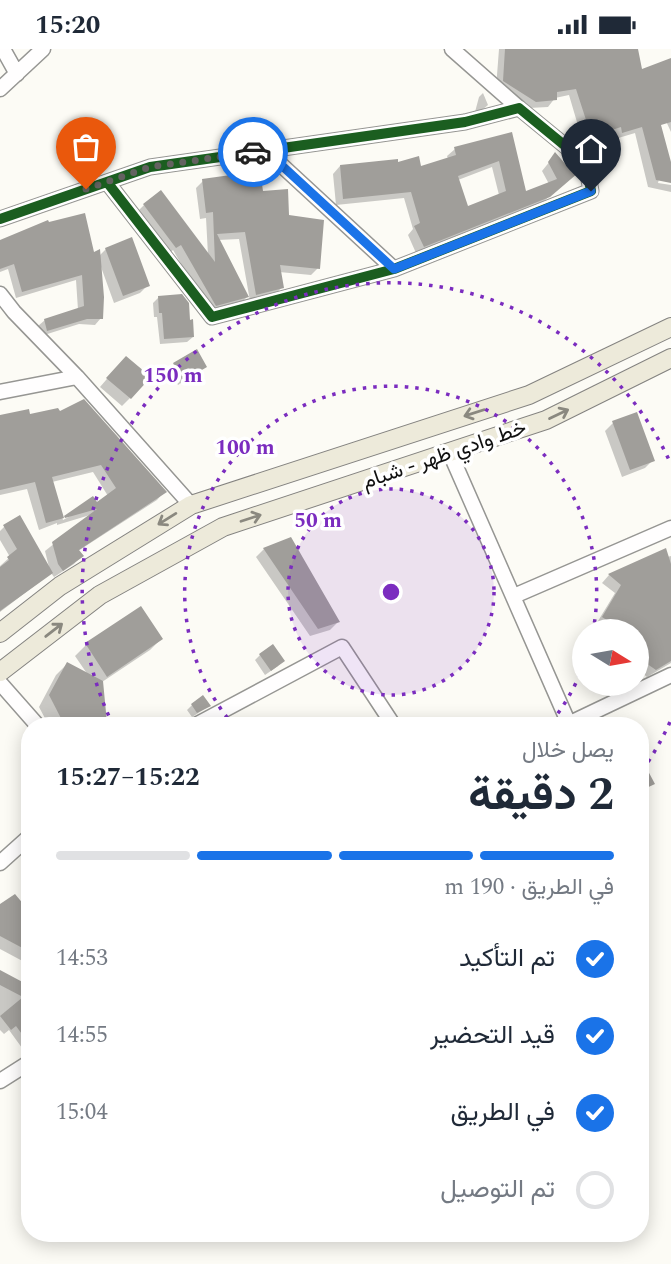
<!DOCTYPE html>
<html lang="ar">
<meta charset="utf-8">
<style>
body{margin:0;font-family:Spectral,Vazirmatn,serif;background:#f2f2f3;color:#1f2937;direction:rtl;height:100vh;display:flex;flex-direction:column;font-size:26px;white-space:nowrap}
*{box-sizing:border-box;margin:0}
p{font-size:23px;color:#747a83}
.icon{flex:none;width:38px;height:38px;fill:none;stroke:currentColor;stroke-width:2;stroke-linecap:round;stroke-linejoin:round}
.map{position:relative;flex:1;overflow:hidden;direction:ltr}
.panel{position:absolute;left:21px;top:668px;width:628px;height:525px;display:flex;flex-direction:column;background:#fff;border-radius:28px;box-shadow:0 4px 18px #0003;direction:rtl}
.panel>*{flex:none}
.needle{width:46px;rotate:101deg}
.controls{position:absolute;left:572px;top:570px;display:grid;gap:14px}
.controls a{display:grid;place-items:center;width:77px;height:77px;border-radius:50%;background:#fff;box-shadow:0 4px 18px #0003;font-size:35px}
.pin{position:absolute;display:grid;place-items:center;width:60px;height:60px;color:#fff;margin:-72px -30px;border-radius:50% 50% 50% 0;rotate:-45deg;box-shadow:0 0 7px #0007}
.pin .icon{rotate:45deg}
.courier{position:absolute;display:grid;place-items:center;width:70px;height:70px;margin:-35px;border:5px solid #1a73e8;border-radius:50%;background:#fff;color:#222;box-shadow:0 2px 9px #0007}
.overview em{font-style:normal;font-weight:700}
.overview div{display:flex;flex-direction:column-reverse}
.overview{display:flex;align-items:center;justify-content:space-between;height:119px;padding:0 35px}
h1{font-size:46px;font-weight:700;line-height:52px}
.bar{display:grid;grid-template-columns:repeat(4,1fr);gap:10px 7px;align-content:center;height:84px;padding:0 35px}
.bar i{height:9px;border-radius:5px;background:#e0e1e3}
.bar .active{background:#1a73e8}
.bar p{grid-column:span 4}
ol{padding:0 35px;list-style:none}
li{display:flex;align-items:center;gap:21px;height:77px}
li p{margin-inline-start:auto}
li .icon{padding:7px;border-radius:50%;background:#1a73e8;color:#fff;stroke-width:4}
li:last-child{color:#747a83}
li i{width:38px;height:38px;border:4px solid #e0e1e3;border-radius:50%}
.status{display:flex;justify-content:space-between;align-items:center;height:49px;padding:0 35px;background:#fff;direction:ltr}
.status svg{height:19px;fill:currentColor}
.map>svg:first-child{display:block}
.shadow{fill:#0003;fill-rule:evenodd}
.building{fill:#a09e9a;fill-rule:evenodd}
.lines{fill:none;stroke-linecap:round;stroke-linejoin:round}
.minor-casing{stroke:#969693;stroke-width:17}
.major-casing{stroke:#848380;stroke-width:20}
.minor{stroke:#fffefe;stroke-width:14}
.major{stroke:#edeada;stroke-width:18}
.cycleway-casing{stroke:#fff;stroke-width:15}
.cycleway{stroke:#1b5e20;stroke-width:10}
.oneway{stroke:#8a887f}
.done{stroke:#636260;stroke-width:7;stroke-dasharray:0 12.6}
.route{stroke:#1a73e8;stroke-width:9}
.ring{fill:none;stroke:#7b2cbf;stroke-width:3.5;stroke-dasharray:3.5 7}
.labels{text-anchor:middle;stroke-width:7;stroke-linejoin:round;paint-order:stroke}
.street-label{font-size:21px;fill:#101010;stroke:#fff}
.centre{fill:#7b2cbf;stroke:#fff;stroke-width:3.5}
.ring-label{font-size:21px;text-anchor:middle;font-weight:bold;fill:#7b2cbf;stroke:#fff;stroke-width:7;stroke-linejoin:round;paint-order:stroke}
</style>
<div class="status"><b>15:20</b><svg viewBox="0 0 49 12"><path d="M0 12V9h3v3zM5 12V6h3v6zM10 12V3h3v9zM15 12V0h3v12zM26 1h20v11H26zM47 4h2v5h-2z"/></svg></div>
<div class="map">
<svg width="671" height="1215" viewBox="0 0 671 1215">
<rect width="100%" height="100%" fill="#fcfbf5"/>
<path class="shadow" d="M499,0H636L640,22L671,13V83L653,44L671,120V133L659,130L658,134L671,136V143L648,138L635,84L615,90L614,85L578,96L575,85L579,80L569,46L555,49L548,58L529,59L496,39Z
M483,44L488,56L482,61L475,63L479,48Z
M511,85L525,144L549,135L542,122L555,106L572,126L541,155L416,204L408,186L413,180L404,149L336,156L333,125L340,117L397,115L420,119L448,110L447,107L455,100ZM492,118L499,146L467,159L458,131Z
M203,132L261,144L287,167L318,219L311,226L279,223L282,238L275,246L250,252L239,190L218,191L247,248L240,255L209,263L173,201L169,205L137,163L144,156L208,206L206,169L200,170L196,139Z
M0,192L99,207L106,200L148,236L140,244L114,254L101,218V269L95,276L79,275L41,287L38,277L45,271L78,261L76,231L16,249L8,220L0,223Z
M159,248L193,288L187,293L160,295L157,268H154L153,254Z
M174,315L205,318L178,336L169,320Z
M118,317L130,349L122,357L100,338Z
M28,367L164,443L157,451L78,502L81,507L74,515L54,528L51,524L0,563V517L10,508L0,491V482L5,477L49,518L45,502L90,466L57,476V474L39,481L27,440L0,446V368ZM93,423L108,447L63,471L52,433Z
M613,374L653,411L645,419L622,428L605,382Z
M264,500L338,573L330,581L310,587L256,508Z
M665,502L667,508L671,507V614L647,628L637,620V583H606L595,577L615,544L602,534L609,526Z
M161,590L150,601L102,633L106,674L102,677H49L39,658L56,626L67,615L88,626L75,607L86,596Z
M260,606L278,617L265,626L255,611Z
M192,656L209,657L192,668L187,661Z
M0,857L30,865V916L0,900Z
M0,924L30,939V1010L9,981L4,985L0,981Z"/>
<path class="building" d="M505,0H638L642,20L671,9V73L661,76L671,113V134L656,131L642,78L622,84L621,78L585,90L581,76L587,74L576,40L557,43V51L536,53L503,32Z
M512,83L526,142L557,130L548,113L555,103L573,124H578L550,148L424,198L414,177L420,174L411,143L343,150L340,116L398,110V113L419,107L421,117L456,106L454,98ZM499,112L506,142L468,157L458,127Z
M260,122L263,142L288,140L289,166L324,171L320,220L280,216L284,239L256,246L245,183L217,185L249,248L216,257L181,196L176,199L143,155L161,141L215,213L213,163L206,164L202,130Z
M85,164L94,203L100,200L104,248L103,270H87L47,282L44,270L84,257L82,226L22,243L14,215L0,220V191L48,171L49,173Z
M132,188L150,237L123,247L105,199Z
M182,245L189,254L190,271L193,270L194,288L164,290L162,264H159L158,247Z
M197,300L207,318L183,332L173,314Z
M126,307L151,328L131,350L106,329Z
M84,350L167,443L79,501L84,507L63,522L58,515L52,493L97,460L65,469L64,467L93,447L97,453L116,439L101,416L52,428L64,469L46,474L35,433L0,441V366L29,360L30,365L58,359L60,362Z
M637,363L655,412L630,421L612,372Z
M20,466L53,524L0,562V518L9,511L7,508L17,500L3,476Z
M291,488L340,573L318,580L263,499Z
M666,499L671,515V612L656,621L637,608V583H626L602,568L621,536L608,525Z
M141,557L163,590L107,628L85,594Z
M273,595L285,612L271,622L259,605Z
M67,613L103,632L107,674L65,677L49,646Z
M203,646L211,657L197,664L191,655Z
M640,707L655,735L640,742Z
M15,845L30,863V903L0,887V855Z
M0,921L30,937V996L16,977L11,981L0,967L23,948L0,936Z"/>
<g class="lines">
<defs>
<path id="minor" d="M3,0L17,25
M452,0L519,59
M0,40L43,0
M265,101L394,220
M0,170L150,118L465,73L519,59L586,114L591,142L394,220L212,268L107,133
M0,245L14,263L77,328L191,456
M0,343L77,328
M450,404L569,675
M514,547L671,479
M0,634L38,677
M194,677L342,598L394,677
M564,677L671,626
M0,814L30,787
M0,1032L30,1013"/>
<path id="major" d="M0,584L60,537L191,456L529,346L671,278
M0,623L100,546L223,478L546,371L671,309"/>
</defs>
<use href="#minor" class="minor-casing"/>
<use href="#major" class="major-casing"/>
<use href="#minor" class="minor"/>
<use href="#major" class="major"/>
<defs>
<path id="cycleway" d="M0,170L150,118L465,73L519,59L586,114L591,142L394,220L212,268L107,133"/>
</defs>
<use href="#cycleway" class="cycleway-casing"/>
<use href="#cycleway" class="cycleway"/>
</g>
<defs><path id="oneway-shaft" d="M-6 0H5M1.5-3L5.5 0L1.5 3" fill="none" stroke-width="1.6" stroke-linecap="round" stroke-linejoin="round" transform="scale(1.75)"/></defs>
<g class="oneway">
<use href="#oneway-shaft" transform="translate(474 364) rotate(162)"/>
<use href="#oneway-shaft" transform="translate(559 365) rotate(-26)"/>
<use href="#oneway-shaft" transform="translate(251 469) rotate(-18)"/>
<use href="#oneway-shaft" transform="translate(167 470) rotate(148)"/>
<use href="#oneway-shaft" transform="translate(54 581) rotate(-38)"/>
</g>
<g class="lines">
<path class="done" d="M86,140L150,118L253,103"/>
<path class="route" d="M253,103L265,101L394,220L591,142"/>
</g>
<circle cx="391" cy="543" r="103" fill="#7b2cbf" fill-opacity=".12"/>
<g class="ring">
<circle cx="391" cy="543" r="103"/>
<path d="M584 615A206 206 0 0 1 548 677M234 677A206 206 0 1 1 593 582"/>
<path d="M670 673A308 308 0 0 1 642 722M113 676A308 308 0 1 1 670 413"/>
</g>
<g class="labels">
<g class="street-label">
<text transform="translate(444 405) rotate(-19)" y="7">خط وادي ظهر - شبام</text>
</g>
</g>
<circle cx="391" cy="543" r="10" class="centre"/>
<g class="ring-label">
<text x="173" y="333">150 m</text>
<text x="245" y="405">100 m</text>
<text x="318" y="478">50 m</text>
</g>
</svg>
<div class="controls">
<a><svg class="needle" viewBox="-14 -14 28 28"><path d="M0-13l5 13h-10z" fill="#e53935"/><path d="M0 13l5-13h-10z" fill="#747a83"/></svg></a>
</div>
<div class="pin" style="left:86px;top:140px;background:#ea580c"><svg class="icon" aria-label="bag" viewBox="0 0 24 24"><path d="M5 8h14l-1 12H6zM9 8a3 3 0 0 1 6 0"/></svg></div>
<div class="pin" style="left:591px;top:142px;background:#1f2937"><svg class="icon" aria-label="home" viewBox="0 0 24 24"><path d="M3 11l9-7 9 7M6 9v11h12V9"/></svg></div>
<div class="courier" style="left:253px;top:103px"><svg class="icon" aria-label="car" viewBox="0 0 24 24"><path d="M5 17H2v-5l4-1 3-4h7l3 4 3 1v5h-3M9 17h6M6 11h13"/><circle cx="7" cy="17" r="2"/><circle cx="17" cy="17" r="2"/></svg></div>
<section class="panel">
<div class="overview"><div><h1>2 دقيقة</h1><p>يصل خلال</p></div><em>15:22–15:27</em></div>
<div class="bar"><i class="active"></i><i class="active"></i><i class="active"></i><i></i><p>في الطريق · 190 m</p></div>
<ol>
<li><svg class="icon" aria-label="check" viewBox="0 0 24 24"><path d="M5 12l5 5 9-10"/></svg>تم التأكيد<p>14:53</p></li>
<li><svg class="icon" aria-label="check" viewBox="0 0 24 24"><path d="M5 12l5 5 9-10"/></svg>قيد التحضير<p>14:55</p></li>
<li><svg class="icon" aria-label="check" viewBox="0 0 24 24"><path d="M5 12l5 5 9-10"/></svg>في الطريق<p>15:04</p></li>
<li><i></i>تم التوصيل</li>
</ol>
</section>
</div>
